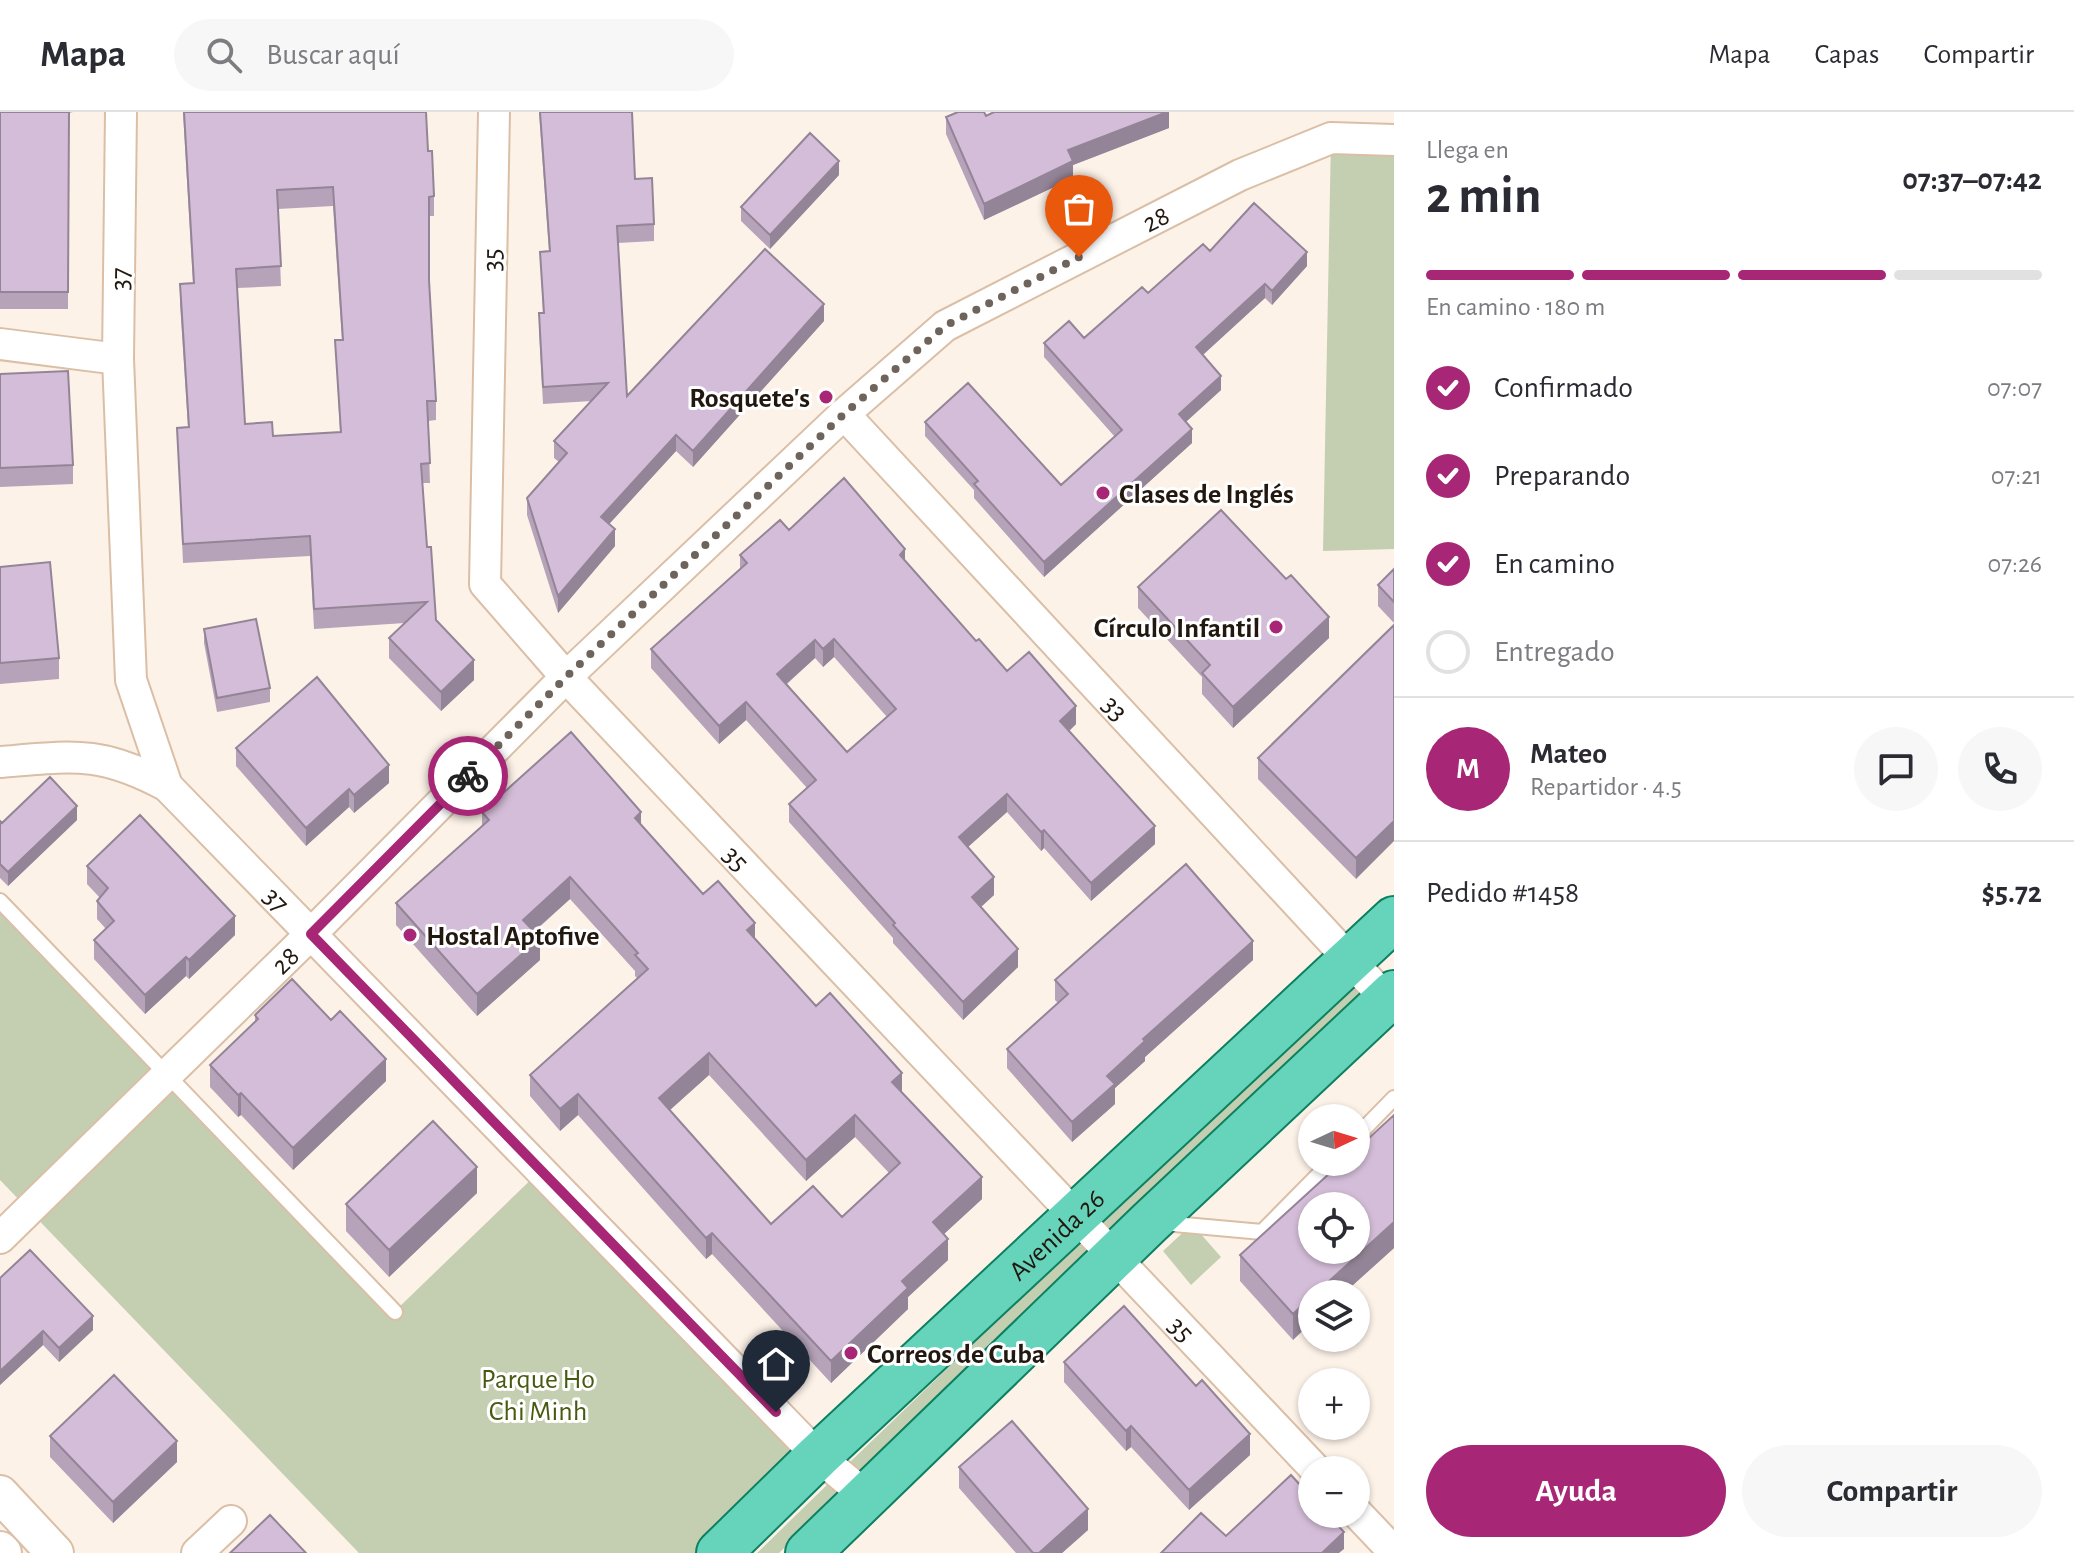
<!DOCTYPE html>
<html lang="es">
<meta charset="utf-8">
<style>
body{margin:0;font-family:"Alegreya Sans",sans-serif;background:#f7f7f7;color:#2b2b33;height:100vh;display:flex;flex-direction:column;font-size:30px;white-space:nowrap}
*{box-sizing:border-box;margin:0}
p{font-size:26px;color:#7c7c81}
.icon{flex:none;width:44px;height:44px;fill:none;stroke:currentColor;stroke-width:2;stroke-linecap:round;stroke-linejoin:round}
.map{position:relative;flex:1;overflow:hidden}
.panel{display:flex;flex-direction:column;background:#fff;width:680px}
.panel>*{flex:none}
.needle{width:52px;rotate:86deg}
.controls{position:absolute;left:1298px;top:992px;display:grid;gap:16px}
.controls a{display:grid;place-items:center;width:72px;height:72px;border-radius:50%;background:#fff;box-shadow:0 2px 6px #0004;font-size:40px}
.pin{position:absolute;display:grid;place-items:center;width:68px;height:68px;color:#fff;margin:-82px -34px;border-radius:50% 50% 50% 0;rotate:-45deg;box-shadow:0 0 8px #0007}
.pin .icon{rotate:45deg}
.courier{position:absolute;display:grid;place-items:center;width:80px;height:80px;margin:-40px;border:6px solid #a72776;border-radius:50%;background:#fff;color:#222;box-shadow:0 2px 10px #0007}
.overview em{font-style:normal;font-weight:700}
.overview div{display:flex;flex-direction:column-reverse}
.overview{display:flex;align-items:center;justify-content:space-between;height:136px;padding:0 32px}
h1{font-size:52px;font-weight:700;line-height:60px}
.bar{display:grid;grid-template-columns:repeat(4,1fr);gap:12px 8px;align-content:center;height:96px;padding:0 32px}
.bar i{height:10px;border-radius:6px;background:#e1e1e2}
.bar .selected{background:#a72776}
.bar p{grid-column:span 4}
.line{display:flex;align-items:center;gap:20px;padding:0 32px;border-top:2px solid #e1e1e2}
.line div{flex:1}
.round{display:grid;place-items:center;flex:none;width:84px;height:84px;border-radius:42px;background:#f7f7f7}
ol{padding:0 32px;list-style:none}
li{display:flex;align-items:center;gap:24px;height:88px}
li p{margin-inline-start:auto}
li .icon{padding:8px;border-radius:50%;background:#a72776;color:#fff;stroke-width:4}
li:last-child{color:#7c7c81}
li i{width:44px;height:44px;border:4px solid #e1e1e2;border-radius:50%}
.cta{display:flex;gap:16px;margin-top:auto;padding:16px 32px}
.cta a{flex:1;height:92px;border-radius:48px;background:#a72776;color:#fff;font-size:32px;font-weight:700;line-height:92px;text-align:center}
.cta a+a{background:#f7f7f7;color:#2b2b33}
header{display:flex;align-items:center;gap:48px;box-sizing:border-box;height:112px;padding:0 40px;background:#fff;border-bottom:2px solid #e1e1e2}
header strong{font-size:38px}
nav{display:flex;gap:44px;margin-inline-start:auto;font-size:28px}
.search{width:560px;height:72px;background:#f7f7f7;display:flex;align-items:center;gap:20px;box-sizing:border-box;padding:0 28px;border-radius:44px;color:#7c7c81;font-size:30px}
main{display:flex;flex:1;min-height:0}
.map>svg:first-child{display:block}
.green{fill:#c4cfb1}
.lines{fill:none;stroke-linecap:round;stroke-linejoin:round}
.service-casing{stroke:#dabfa6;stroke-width:18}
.minor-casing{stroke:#dabfa6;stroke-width:34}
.tertiary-casing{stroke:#dabfa6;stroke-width:40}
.primary-casing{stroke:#0c8061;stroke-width:48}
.service{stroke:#fff;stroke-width:14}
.minor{stroke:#fff;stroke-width:30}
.tertiary{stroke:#fff;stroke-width:36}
.primary{stroke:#66d4bb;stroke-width:44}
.wall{fill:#b6a3ba;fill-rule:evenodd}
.shaded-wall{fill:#948497}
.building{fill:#d4bdd8;stroke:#948497;stroke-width:2;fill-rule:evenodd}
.done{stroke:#6f645b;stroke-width:8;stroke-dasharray:0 14.4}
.route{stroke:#a72776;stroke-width:10}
.poi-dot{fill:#a72776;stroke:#fff;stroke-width:3}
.labels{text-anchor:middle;stroke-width:6;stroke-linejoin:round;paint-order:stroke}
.street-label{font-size:28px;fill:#22180f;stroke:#fff}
.poi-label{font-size:28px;font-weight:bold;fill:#22180f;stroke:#fff;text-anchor:start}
.park-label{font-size:28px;fill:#465a10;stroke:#fff}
</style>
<header>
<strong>Mapa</strong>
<div class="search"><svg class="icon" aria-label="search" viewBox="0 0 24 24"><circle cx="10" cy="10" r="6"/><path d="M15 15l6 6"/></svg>Buscar aquí</div>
<nav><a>Mapa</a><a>Capas</a><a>Compartir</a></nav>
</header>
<main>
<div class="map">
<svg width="1394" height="1441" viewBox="0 0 1394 1441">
<rect width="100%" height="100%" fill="#fdf2e8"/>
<path class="green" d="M1331,26L1394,29V437L1323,439Z
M0,789L395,1199L542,1057L818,1344L719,1441H359L0,1068Z
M1355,870L1365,882L1111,1121L1100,1109Z
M1192,1112L1221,1145L1191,1173L1163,1139Z
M1082,1127L1093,1138L862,1362L850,1350Z
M832,1368L843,1379L779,1441H757Z"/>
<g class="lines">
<defs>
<path id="service" d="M0,789L395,1200
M1356,1025L1394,986
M1163,1111L1262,1120L1331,1050"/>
<g id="minor">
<path id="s1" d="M121,0L118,247L131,568L167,674L818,1344L866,1384"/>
<path id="s2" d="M494,0L485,472L566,565L1316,1358"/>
<path d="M0,232L118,247"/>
<path id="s3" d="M844,302L1387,888"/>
<path d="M0,650C73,644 100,638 167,674"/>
<path id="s4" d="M0,1126L311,822L566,565L844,302L945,214L1240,63L1331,26L1394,28"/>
<path d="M1356,1400L1394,1440"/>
<path d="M197,1441L231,1409"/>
</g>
<path id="tertiary" d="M0,1382L55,1441
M0,1438L3,1441"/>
<g id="primary">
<path id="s5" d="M719,1441L818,1344L1394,807"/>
<path d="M808,1441L1150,1110L1394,881"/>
</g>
</defs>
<use href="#service" class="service-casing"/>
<use href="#minor" class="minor-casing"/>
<use href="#tertiary" class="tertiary-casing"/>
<use href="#primary" class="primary-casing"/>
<use href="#service" class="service"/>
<use href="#minor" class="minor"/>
<use href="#tertiary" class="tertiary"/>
<use href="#primary" class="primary"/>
</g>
<path class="wall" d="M0,0H73L69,1L68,197H0Z
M183,0L428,39L434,84V104H429V169L436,289V308L428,309L430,371H422L427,435L436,508L474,568L441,599L389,546V526L405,511L314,517L310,444L183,451L177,316L188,315L180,191V172L193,171ZM333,94L342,228H335L340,320L273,324L245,312L237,176L281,174L278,97Z
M539,0H632L635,67L654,112V129L618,131L627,284L824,209L693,355L676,339L609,412L615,434L558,501L527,403V386L559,350L554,346V329L592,289L543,292L539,218V201H543L540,140L549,139Z
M1169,0V16L1073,53V66L984,108L946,22V5Z
M839,63L770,137L741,109V95Z
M1210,139L1307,154L1272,193L1265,186L1203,243L1221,278L1186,310L1192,331L1044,465L974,386V378L925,324V310L1061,373L1115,325L1044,245V231L1084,226Z
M0,262L73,353V372L0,375Z
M789,418L905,449L976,529L1007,559L1076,612L1069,619L1155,732L1091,789L1044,736L1041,739L1007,700L968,735L994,783L981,795L1018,855L963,908L893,831V826L789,710V692L807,676L746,608L719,632L651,556V537L740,457V443ZM834,545L887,605L847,640L787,572L815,546L823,555Z
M0,455L59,546V567L0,572Z
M1394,457V511L1378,494V473Z
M1138,475L1329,526L1233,616L1202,582V565L1138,496Z
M1394,513L1356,767L1258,667V646Z
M204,517L270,576V590L217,600L204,531Z
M236,636L389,671L354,701L349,695L306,734L236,654Z
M482,700L641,714L703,782L755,826L816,894L902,981L982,1087L944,1122L948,1148L908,1185V1197L831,1271L712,1142L706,1147L578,1003L560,1019L530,984V963L637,866L635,864V859L570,787L534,820L540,848L477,904L396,813V791L482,714ZM709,963L806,1069L855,1025L889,1061L842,1105L771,1112L669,998Z
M77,708L8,774L0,766V709L2,711Z
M87,754L235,823L189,867L186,864L145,902L94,847V828L106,817L97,807V789L100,786L87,772Z
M1253,848L1145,945V949L1115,976V992L1072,1030L1007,956V937L1058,891L1055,888V868Z
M255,903L386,969L293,1058L241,1003L238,1005L210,975V953L255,910Z
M477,1081L389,1165L346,1119V1092Z
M1394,1136L1343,1182H1312L1293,1228L1240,1169V1143Z
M0,1166L93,1218L59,1250L43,1233L0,1273Z
M1064,1250L1250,1343L1189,1398L1131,1335L1126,1339L1064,1270Z
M50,1324L177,1350L113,1411L50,1345Z
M959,1355L1088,1418L1062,1441H1016L959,1376Z"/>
<path class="shaded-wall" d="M1167,0H1169V16L1073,53V66L984,108V92L1068,38Z
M839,49V63L770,137V123Z
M1307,140V154L1272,193V179Z
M1265,172V186L1196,249V235Z
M824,192V209L693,355V339Z
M1221,264V278L1179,316V302Z
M1192,317V331L1044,465V450Z
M676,323V339L601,421V405Z
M615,417V434L558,501V484Z
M905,437V456L900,443Z
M1329,505V526L1233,616V595Z
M834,527V545L823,555V537Z
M815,528V546L777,580V562Z
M474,548V568L441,599V580Z
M746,590V608L719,632V614Z
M1076,594V612L1060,628V609Z
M389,653V671L354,701V683Z
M349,677V695L306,734V716Z
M1007,682V700L959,743V725Z
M77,694V708L8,774V760Z
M641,700V721L635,706Z
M1394,709V729L1356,767V746Z
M1155,714V732L1091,789V771Z
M1044,718V736L1041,739V720Z
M570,765V787L523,829V808Z
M994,765V783L972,803V785Z
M235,804V823L189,867V848Z
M755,811V833L747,818Z
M540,826V848L477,904V882Z
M1253,829V848L1145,945V949L1115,976V992L1072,1030V1010L1107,964L1143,927Z
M1018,837V855L963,908V890Z
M186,845V864L145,902V883Z
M709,941V963L659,1008V986Z
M386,947V969L293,1058V1036Z
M902,961V982L892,970Z
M241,981V1003L238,1005V983Z
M578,982V1003L560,1019V997Z
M855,1003V1025L806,1069V1048Z
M477,1055V1081L389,1165V1138Z
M982,1065V1087L933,1132V1110Z
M1394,1110V1136L1343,1182H1315Z
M712,1121V1142L706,1147V1126Z
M948,1127V1148L908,1185V1197L831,1271V1249L902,1169Z
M1312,1184V1210L1293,1228V1202Z
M93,1204V1218L59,1250V1236Z
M43,1219V1233L0,1273V1259Z
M1131,1314V1335L1126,1339V1319Z
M1250,1322V1343L1189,1398V1378Z
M177,1329V1350L113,1411V1390Z
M1088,1397V1418L1062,1441H1039Z
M1344,1420V1437L1339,1441H1322Z"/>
<path class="building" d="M0,0H69L68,180H0Z
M184,0H426L428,39H432L434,84L429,85V168L436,289H427L430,351L421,352L427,435H431L436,508L474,548L441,580L389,526L427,490L314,497L310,424L183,432L177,316L189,315L180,172L194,171ZM333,75L343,228H335L341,320L273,324L272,310L245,312L236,157L281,154L277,78Z
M540,0H632L635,67L652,66L654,112L617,114L627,284L765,137L824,192L693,339L676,323L601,405L615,417L558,484L527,386L567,341L554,329L608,271L543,275L539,201H544L540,140L550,139Z
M958,0H984L986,4L994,0H1167L1068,38L1073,49L984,92L946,5Z
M810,21L839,49L770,123L741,95Z
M1254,91L1307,140L1272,179L1265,172L1196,235L1221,264L1179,302L1192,317L1044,450L974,372L978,369L925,310L968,271L1061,373L1122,318L1044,231L1069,209L1084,226L1142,175L1148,181L1203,132L1210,139Z
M68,259L73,353L0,356V262Z
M844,366L905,437L900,443L976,529L979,527L1007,559L1029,540L1076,594L1060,609L1155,714L1091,771L1044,718L1041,720L1007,682L959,725L994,765L972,785L1018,837L963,890L893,813L895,811L789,692L816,668L746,590L719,614L651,537L747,451L740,443L780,408L789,418ZM834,527L896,597L847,640L777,562L815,528L823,537Z
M1221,398L1286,467L1291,463L1329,505L1233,595L1202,561L1210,553L1138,475Z
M50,450L59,546L0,551V455Z
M1394,457V490L1378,473Z
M256,507L270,576L217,586L204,517Z
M1394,513V709L1356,746L1258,646Z
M317,565L389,653L354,683L349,677L306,716L236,636Z
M571,620L641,700L635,706L703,782L718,769L755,811L747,818L816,894L830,881L902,961L892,970L982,1065L933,1110L948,1127L902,1169L908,1176L831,1249L712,1121L706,1126L578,982L560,997L530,963L648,857L635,843L638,841L570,765L523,808L540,826L477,882L396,791L489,708L482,700ZM709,941L806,1048L855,1003L900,1051L842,1105L813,1074L771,1112L659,986Z
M50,665L77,694L8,760L0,752V709L2,711Z
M140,703L235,804L189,848L186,845L145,883L94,828L114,809L97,789L108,776L87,754Z
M1186,752L1253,829L1143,927L1145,929L1107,964L1115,972L1072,1010L1007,937L1068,882L1055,868Z
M292,867L331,908L340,899L386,947L293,1036L241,981L238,983L210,953L258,907L255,903Z
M1394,1003V1110L1315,1182H1312V1184L1293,1202L1240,1143L1342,1050H1356V1038ZM1312,1094H1356V1138H1312Z
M433,1009L477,1055L389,1138L346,1092Z
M30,1138L93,1204L59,1236L43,1219L0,1259V1166Z
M1124,1194L1196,1274L1202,1268L1250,1322L1189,1378L1131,1314L1126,1319L1064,1250Z
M114,1263L177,1329L113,1390L50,1324Z
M1012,1309L1088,1397L1039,1441H1033L959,1355Z
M1291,1363L1312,1386V1402H1327L1344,1420L1322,1441H1161L1201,1401L1226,1424Z
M270,1403L306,1441H230Z"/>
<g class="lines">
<path class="done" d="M468,664L566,565L844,302L945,214L1079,145"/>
<path class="route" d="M468,664L311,822L776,1300"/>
</g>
<g class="poi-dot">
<circle cx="826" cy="285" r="8"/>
<circle cx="1103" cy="381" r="8"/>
<circle cx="1276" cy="515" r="8"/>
<circle cx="410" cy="823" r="8"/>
<circle cx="851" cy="1241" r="8"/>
</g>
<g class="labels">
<g class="street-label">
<text dy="10" stroke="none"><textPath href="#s4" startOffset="1550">28</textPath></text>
<text transform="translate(491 148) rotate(-89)" y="10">35</text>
<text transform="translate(119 167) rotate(-89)" y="10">37</text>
<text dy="10" stroke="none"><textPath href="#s3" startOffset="400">33</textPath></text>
<text dy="10" stroke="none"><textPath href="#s2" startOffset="844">35</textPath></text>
<text dy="10" stroke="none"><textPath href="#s1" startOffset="838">37</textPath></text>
<text dy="10" stroke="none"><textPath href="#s4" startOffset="398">28</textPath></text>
<text dy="10" stroke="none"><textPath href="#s5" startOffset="464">Avenida 26</textPath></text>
<text dy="10" stroke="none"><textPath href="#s2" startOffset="1492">35</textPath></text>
</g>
<g class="poi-label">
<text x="810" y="295" text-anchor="end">Rosquete's</text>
<text x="1119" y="391">Clases de Inglés</text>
<text x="1260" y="525" text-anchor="end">Círculo Infantil</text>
<text x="426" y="833">Hostal Aptofive</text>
<text x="867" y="1251">Correos de Cuba</text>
</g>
<g class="park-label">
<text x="538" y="1276">Parque Ho<tspan x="538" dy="32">Chi Minh</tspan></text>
</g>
</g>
</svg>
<div class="controls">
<a><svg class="needle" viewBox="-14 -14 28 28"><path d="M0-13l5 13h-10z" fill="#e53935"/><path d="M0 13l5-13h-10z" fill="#7c7c81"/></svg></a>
<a><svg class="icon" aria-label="locate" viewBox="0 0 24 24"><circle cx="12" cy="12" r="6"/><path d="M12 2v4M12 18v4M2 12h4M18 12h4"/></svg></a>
<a><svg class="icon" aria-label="layers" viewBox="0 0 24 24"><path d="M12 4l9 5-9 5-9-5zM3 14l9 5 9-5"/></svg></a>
<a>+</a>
<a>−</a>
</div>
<div class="pin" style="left:1079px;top:145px;background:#ea580c"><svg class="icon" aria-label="bag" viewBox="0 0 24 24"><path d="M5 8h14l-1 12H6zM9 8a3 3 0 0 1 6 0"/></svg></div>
<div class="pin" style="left:776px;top:1300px;background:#1f2937"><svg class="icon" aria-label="home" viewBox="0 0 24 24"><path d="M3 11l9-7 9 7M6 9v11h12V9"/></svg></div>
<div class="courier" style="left:468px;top:664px"><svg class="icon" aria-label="bike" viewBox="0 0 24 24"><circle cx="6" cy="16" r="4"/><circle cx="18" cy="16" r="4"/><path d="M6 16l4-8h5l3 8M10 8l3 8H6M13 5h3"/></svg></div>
</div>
<section class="panel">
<div class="overview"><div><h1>2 min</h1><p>Llega en</p></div><em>07:37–07:42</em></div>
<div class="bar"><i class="selected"></i><i class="selected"></i><i class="selected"></i><i></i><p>En camino · 180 m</p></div>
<ol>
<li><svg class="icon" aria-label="check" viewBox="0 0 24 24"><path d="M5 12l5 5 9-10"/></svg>Confirmado<p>07:07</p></li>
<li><svg class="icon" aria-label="check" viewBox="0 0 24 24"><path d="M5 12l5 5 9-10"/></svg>Preparando<p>07:21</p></li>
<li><svg class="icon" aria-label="check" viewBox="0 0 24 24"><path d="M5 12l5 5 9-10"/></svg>En camino<p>07:26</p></li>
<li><i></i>Entregado</li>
</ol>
<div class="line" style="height:144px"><b class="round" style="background:#a72776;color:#fff">M</b><div><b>Mateo</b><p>Repartidor · 4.5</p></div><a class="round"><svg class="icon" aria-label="chat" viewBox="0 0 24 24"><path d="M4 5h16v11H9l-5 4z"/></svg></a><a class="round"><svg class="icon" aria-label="phone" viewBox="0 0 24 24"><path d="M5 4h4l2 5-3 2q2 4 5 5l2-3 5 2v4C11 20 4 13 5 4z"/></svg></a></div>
<div class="line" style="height:104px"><div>Pedido #1458</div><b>$5.72</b></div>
<div class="cta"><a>Ayuda</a><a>Compartir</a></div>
</section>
</main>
